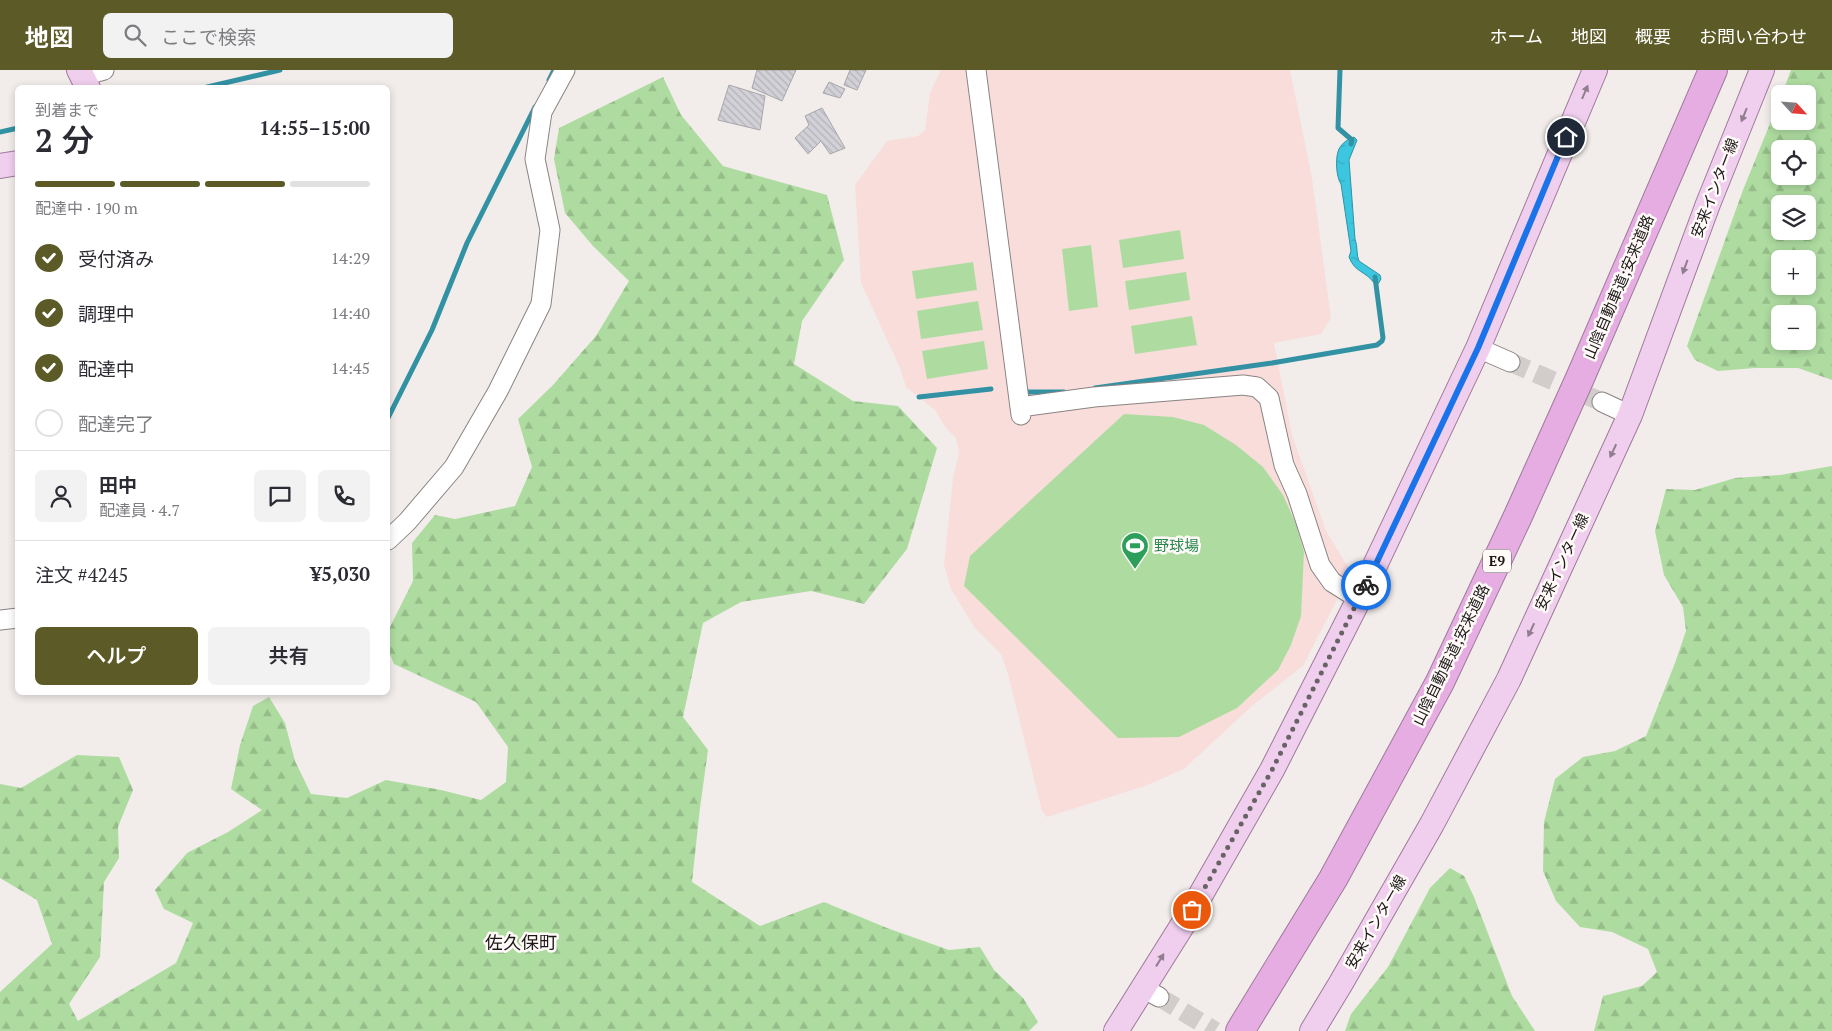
<!DOCTYPE html>
<html lang="ja">
<meta charset="utf-8">
<style>
body{margin:0;font-family:"PT Serif","Noto Sans JP",serif;background:#f2f2f3;color:#2b2b33;height:100vh;display:flex;flex-direction:column;font-size:19px;white-space:nowrap}
*{box-sizing:border-box;margin:0}
p{font-size:16px;color:#7c7c81}
.icon{flex:none;width:28px;height:28px;fill:none;stroke:currentColor;stroke-width:2;stroke-linecap:round;stroke-linejoin:round}
.map{position:relative;flex:1;overflow:hidden}
.side{position:absolute;left:15px;top:15px;width:375px;height:610px;display:flex;flex-direction:column;background:#fff;border-radius:8px;box-shadow:0 2px 8px #0003}
.side>*{flex:none}
.needle{width:32px;rotate:116deg}
.fabs{position:absolute;left:1771px;top:15px;display:grid;gap:10px}
.fabs a{display:grid;place-items:center;width:45px;height:45px;border-radius:8px;background:#fff;box-shadow:0 2px 8px #0003;font-size:25px}
.pin{position:absolute;display:grid;place-items:center;width:42px;height:42px;color:#fff;margin:-21px;border:2px solid #fff;border-radius:50%;box-shadow:0 1px 5px #0007}
.courier{position:absolute;display:grid;place-items:center;width:50px;height:50px;margin:-25px;border:4px solid #1a73e8;border-radius:50%;background:#fff;color:#222;box-shadow:0 1px 6px #0007}
.headline em{font-style:normal;font-weight:600}
.headline div{display:flex;flex-direction:column-reverse}
.headline{display:flex;align-items:center;justify-content:space-between;height:85px;padding:0 20px}
h1{font-size:32px;font-weight:600;line-height:38px}
.bar{display:grid;grid-template-columns:repeat(4,1fr);gap:8px 5px;align-content:center;height:60px;padding:0 20px}
.bar i{height:6px;border-radius:4px;background:#e1e1e2}
.bar .active{background:#5c5a27}
.bar p{grid-column:span 4}
.line{display:flex;align-items:center;gap:12px;padding:0 20px;border-top:1px solid #e1e1e2}
.line div{flex:1}
.round{display:grid;place-items:center;flex:none;width:52px;height:52px;border-radius:8px;background:#f2f2f3}
ol{padding:0 20px;list-style:none}
li{display:flex;align-items:center;gap:15px;height:55px}
li p{margin-inline-start:auto}
li .icon{padding:5px;border-radius:50%;background:#5c5a27;color:#fff;stroke-width:4}
li:last-child{color:#7c7c81}
li i{width:28px;height:28px;border:2px solid #e1e1e2;border-radius:50%}
.primary-button{display:flex;gap:10px;margin-top:auto;padding:10px 20px}
.primary-button a{flex:1;height:58px;border-radius:8px;background:#5c5a27;color:#fff;font-size:20px;font-weight:600;line-height:58px;text-align:center}
.primary-button a+a{background:#f2f2f3;color:#2b2b33}
header{display:flex;align-items:center;gap:30px;box-sizing:border-box;height:70px;padding:0 25px;background:#5c5a27;color:#fff}
header strong{font-size:24px}
nav{display:flex;gap:28px;margin-inline-start:auto;font-size:18px}
.search{width:350px;height:45px;background:#f2f2f3;display:flex;align-items:center;gap:12px;box-sizing:border-box;padding:0 18px;border-radius:8px;color:#7c7c81;font-size:19px}
.map>svg:first-child{display:block}
.education{fill:#f8dddb}
.forest{fill:url(#forest-firs);fill-rule:evenodd}
.garden{fill:#aedca0}
.water{fill:url(#water-ripples);stroke:#3292a4}
.lines{fill:none;stroke-linecap:round;stroke-linejoin:round}
.stream{stroke:#3292a4;stroke-width:5}
.building{fill:url(#building-back-hatch);stroke:#a7a6ab}
.minor-tunnel{stroke:#d2cdca;stroke-width:19;stroke-dasharray:19 9;stroke-linecap:butt}
.minor-casing{stroke:#898482;stroke-width:21}
.major-casing{stroke:#9f799b;stroke-width:26}
.highway-casing{stroke:#9f799b;stroke-width:30}
.minor{stroke:#fff;stroke-width:19}
.major{stroke:#f0ceee;stroke-width:24}
.highway{stroke:#e6ade2;stroke-width:28}
.oneway{fill:#907d8e}
.done{stroke:#666362;stroke-width:5;stroke-dasharray:0 9}
.route{stroke:#1a73e8;stroke-width:6}
.labels{text-anchor:middle;stroke-width:5;stroke-linejoin:round;paint-order:stroke}
.shield{fill:#fffaf8;stroke:#5f5c5b;stroke-width:1}
.shield-label{font-size:14px;font-weight:bold;fill:#1b1918}
.street-label{font-size:15px;fill:#1b1918;stroke:#fffaf8}
.leisure-label{font-size:15px;fill:#27864d;stroke:#fffaf8;text-anchor:start}
.quarter-label{font-size:18px;fill:#1b1918;stroke:#fffaf8}
</style>
<header>
<strong>地図</strong>
<div class="search"><svg class="icon" aria-label="search" viewBox="0 0 24 24"><circle cx="10" cy="10" r="6"/><path d="M15 15l6 6"/></svg>ここで検索</div>
<nav><a>ホーム</a><a>地図</a><a>概要</a><a>お問い合わせ</a></nav>
</header>
<div class="map">
<svg width="1832" height="961" viewBox="0 0 1832 961">
<defs>
<pattern id="forest-firs" width="22" height="20" patternUnits="userSpaceOnUse" patternTransform="scale(1.25)"><rect width="22" height="20" fill="#aedca0"/><path d="M5 1l3.5 6h-7zM16 11l3.5 6h-7z" fill="#95bc89"/></pattern>
<pattern id="water-ripples" width="26" height="14" patternUnits="userSpaceOnUse" patternTransform="scale(1.25)"><rect width="26" height="14" fill="#3cc6e0"/><path d="M2 4q2-2 4 0t4 0M15 11q2-2 4 0t4 0" fill="none" stroke="#34aabf"/></pattern>
<pattern id="building-back-hatch" width="6" height="6" patternUnits="userSpaceOnUse" patternTransform="scale(1.25)"><rect width="6" height="6" fill="#d2d1d7"/><path d="M-1 5l2 2M0 0l6 6M5-1l2 2" fill="none" stroke="#b4b3b8"/></pattern>
</defs>
<rect width="100%" height="100%" fill="#f2edea"/>
<path class="education" d="M941,0H1290L1312,108L1331,248L1321,264L1274,273L1292,365L1326,461L1351,502L1303,596L1253,635L1184,699L1145,716L1047,747L1042,741L1008,604L1001,584L974,557L951,519L944,495L953,408L959,383L956,368L945,357L935,340L906,317L900,298L861,213L855,115L887,71L918,66L925,60L930,23Z"/>
<path class="forest" d="M1791,0H1832V310L1798,298H1755L1718,301L1695,290L1687,276L1743,120L1780,29V51H1808V24H1782ZM1780,79H1808V106H1780ZM1780,134H1808V161H1780ZM1780,189H1808V216H1780ZM1780,244H1808V271H1780Z
M663,7L681,45L723,96L827,125L844,190L802,251L794,294L853,331L898,336L937,378L907,479L864,534L811,521L741,532L703,553L683,647L708,680L700,738L692,812L760,856L824,832L887,858L949,880L980,877L994,900L1023,928L1038,952L1029,961H0V922L52,874L37,830L0,808V714L21,718L77,685L119,687L133,720L118,757L119,788L104,812L100,887L69,934L78,951L176,893L193,853L164,839L155,820L187,783L228,762L262,740L231,719L240,675L253,636L269,627L285,653L295,691L311,724L347,728L386,710L441,720L481,730L506,712L508,677L476,632L394,594L388,579V561L413,511L412,473L435,445L455,449L515,436L532,397L518,349L553,315L596,266L629,211L593,176L565,143L554,89L559,58Z
M1832,396V961H1594L1603,926L1642,916L1657,902L1648,879L1612,862L1580,857L1556,831L1543,801L1544,752L1555,709L1583,687L1615,681L1646,666L1675,593L1686,561L1683,537L1664,505L1655,461L1666,419L1695,420L1735,408L1780,405Z
M1450,798L1464,806L1474,827L1512,926L1535,961H1345L1351,944L1388,897L1430,818Z"/>
<path class="garden" d="M1180,160L1184,189L1123,198L1119,170Z
M1091,175L1098,237L1069,241L1062,179Z
M973,192L977,220L916,229L912,201Z
M1186,202L1190,230L1129,240L1125,211Z
M978,231L983,260L921,269L917,241Z
M1192,246L1197,275L1135,284L1131,256Z
M984,271L988,299L927,309L922,281Z
M1124,344L1173,347L1204,355L1236,375L1263,397L1283,425L1296,454L1304,482L1301,546L1291,575L1278,600L1237,638L1179,667L1118,668L964,516L970,486Z"/>
<path class="water" d="M1354,67L1357,70L1349,90L1355,169C1358,176 1356,185 1359,191L1380,205L1381,209L1378,214L1374,213C1366,201 1355,203 1349,187L1351,181L1341,114C1336,107 1335,87 1339,79C1342,73 1348,69 1354,67Z"/>
<g class="lines">
<path class="stream" d="M1340,0L1338,58L1352,70L1351,74
M549,10L554,0
M203,18L280,0
M0,62L18,58
M1095,318L1272,293L1377,275L1382,271L1383,268L1375,207
M1027,322H1064
M919,327L991,319
M388,348L432,260L467,173L535,37"/>
</g>
<path class="building" d="M757,0H796L782,31L752,18Z
M850,0H866L857,20L844,15Z
M829,12L845,19L840,28L823,23Z
M729,15L765,26L760,60L718,50Z
M822,38L845,78L830,84L821,71L808,84L795,68L809,55L805,46Z"/>
<g class="lines">
<path class="minor-tunnel" d="M1510,292L1602,332
M1159,927L1215,961"/>
<defs>
<path id="minor" d="M976,0L1021,345
M82,6L104,0
M1478,278L1510,292
M1602,332L1630,345
M1020,337L1094,327L1243,315L1257,317L1269,328L1284,395L1297,424L1320,495L1332,512L1359,529
M388,470L407,452L454,397L498,321L541,234L550,160L535,89L542,42L565,0
M0,550L18,548
M1143,918L1159,927"/>
<path id="major" d="M79,0L88,18
M0,96L18,93
M1116,961L1192,840L1272,700L1359,529L1478,278L1595,0
M1312,961L1341,913L1432,754L1509,609L1630,345L1708,134L1762,0"/>
<path id="highway" d="M1240,961L1333,809L1440,612L1518,446L1580,308L1713,0"/>
</defs>
<use href="#minor" class="minor-casing"/>
<use href="#major" class="major-casing"/>
<use href="#highway" class="highway-casing"/>
<use href="#minor" class="minor"/>
<use href="#major" class="major"/>
<use href="#highway" class="highway"/>
</g>
<defs><path id="oneway-solid" d="M-6-.8H1V-3.2L6.5 0L1 3.2V.8H-6Z" transform="scale(1.25)"/></defs>
<g class="oneway">
<use href="#oneway-solid" transform="translate(1585 22) rotate(-67)"/>
<use href="#oneway-solid" transform="translate(1744 45) rotate(112)"/>
<use href="#oneway-solid" transform="translate(1685 197) rotate(110)"/>
<use href="#oneway-solid" transform="translate(1613 381) rotate(115)"/>
<use href="#oneway-solid" transform="translate(1531 560) rotate(115)"/>
<use href="#oneway-solid" transform="translate(1160 890) rotate(-58)"/>
</g>
<g class="lines">
<path class="done" d="M1192,840L1272,700L1366,515"/>
<path class="route" d="M1366,515L1478,278L1566,67"/>
</g>
<defs>
<symbol id="stadium-pin" viewBox="-11 -11 22 30"><path d="M0 17L-7.5 6A9.5 9.5 0 1 1 7.5 6Z" fill="#2e9e5b" stroke="#fffaf8"/><path d="M0-5a6.5 5 0 1 0 0 10a6.5 5 0 1 0 0-10ZM-3.5-1.8h7v3.6h-7Z" fill="#fff"/></symbol>
</defs>
<g fill-rule="evenodd">
<use href="#stadium-pin" x="1119" y="460" width="32" height="43"/>
</g>
<g class="labels">
<rect class="shield" x="1483" y="479.5" width="28" height="23" rx="4"/>
<g class="shield-label">
<text x="1497" y="496">E9</text>
</g>
<g class="street-label">
<text transform="translate(1715 118) rotate(-69)" y="5">安来インター線</text>
<text transform="translate(1619 217) rotate(-67)" y="5">山陰自動車道;安来道路</text>
<text transform="translate(1562 492) rotate(-65)" y="5">安来インター線</text>
<text transform="translate(1451 585) rotate(-64)" y="5">山陰自動車道;安来道路</text>
<text transform="translate(1376 852) rotate(-60)" y="5">安来インター線</text>
</g>
<g class="leisure-label">
<text x="1154" y="481">野球場</text>
</g>
<g class="quarter-label">
<text x="521" y="879">佐久保町</text>
</g>
</g>
</svg>
<div class="fabs">
<a><svg class="needle" viewBox="-14 -14 28 28"><path d="M0-13l5 13h-10z" fill="#e53935"/><path d="M0 13l5-13h-10z" fill="#7c7c81"/></svg></a>
<a><svg class="icon" aria-label="locate" viewBox="0 0 24 24"><circle cx="12" cy="12" r="6"/><path d="M12 2v4M12 18v4M2 12h4M18 12h4"/></svg></a>
<a><svg class="icon" aria-label="layers" viewBox="0 0 24 24"><path d="M12 4l9 5-9 5-9-5zM3 14l9 5 9-5"/></svg></a>
<a>+</a>
<a>−</a>
</div>
<div class="pin" style="left:1192px;top:840px;background:#ea580c"><svg class="icon" aria-label="bag" viewBox="0 0 24 24"><path d="M5 8h14l-1 12H6zM9 8a3 3 0 0 1 6 0"/></svg></div>
<div class="pin" style="left:1566px;top:67px;background:#1f2937"><svg class="icon" aria-label="home" viewBox="0 0 24 24"><path d="M3 11l9-7 9 7M6 9v11h12V9"/></svg></div>
<div class="courier" style="left:1366px;top:515px"><svg class="icon" aria-label="bike" viewBox="0 0 24 24"><circle cx="6" cy="16" r="4"/><circle cx="18" cy="16" r="4"/><path d="M6 16l4-8h5l3 8M10 8l3 8H6M13 5h3"/></svg></div>
<section class="side">
<div class="headline"><div><h1>2 分</h1><p>到着まで</p></div><em>14:55–15:00</em></div>
<div class="bar"><i class="active"></i><i class="active"></i><i class="active"></i><i></i><p>配達中 · 190 m</p></div>
<ol>
<li><svg class="icon" aria-label="check" viewBox="0 0 24 24"><path d="M5 12l5 5 9-10"/></svg>受付済み<p>14:29</p></li>
<li><svg class="icon" aria-label="check" viewBox="0 0 24 24"><path d="M5 12l5 5 9-10"/></svg>調理中<p>14:40</p></li>
<li><svg class="icon" aria-label="check" viewBox="0 0 24 24"><path d="M5 12l5 5 9-10"/></svg>配達中<p>14:45</p></li>
<li><i></i>配達完了</li>
</ol>
<div class="line" style="height:90px"><a class="round"><svg class="icon" aria-label="person" viewBox="0 0 24 24"><circle cx="12" cy="8" r="4"/><path d="M4 21q1-7 8-7t8 7"/></svg></a><div><b>田中</b><p>配達員 · 4.7</p></div><a class="round"><svg class="icon" aria-label="chat" viewBox="0 0 24 24"><path d="M4 5h16v11H9l-5 4z"/></svg></a><a class="round"><svg class="icon" aria-label="phone" viewBox="0 0 24 24"><path d="M5 4h4l2 5-3 2q2 4 5 5l2-3 5 2v4C11 20 4 13 5 4z"/></svg></a></div>
<div class="line" style="height:65px"><div>注文 #4245</div><b>¥5,030</b></div>
<div class="primary-button"><a>ヘルプ</a><a>共有</a></div>
</section>
</div>
